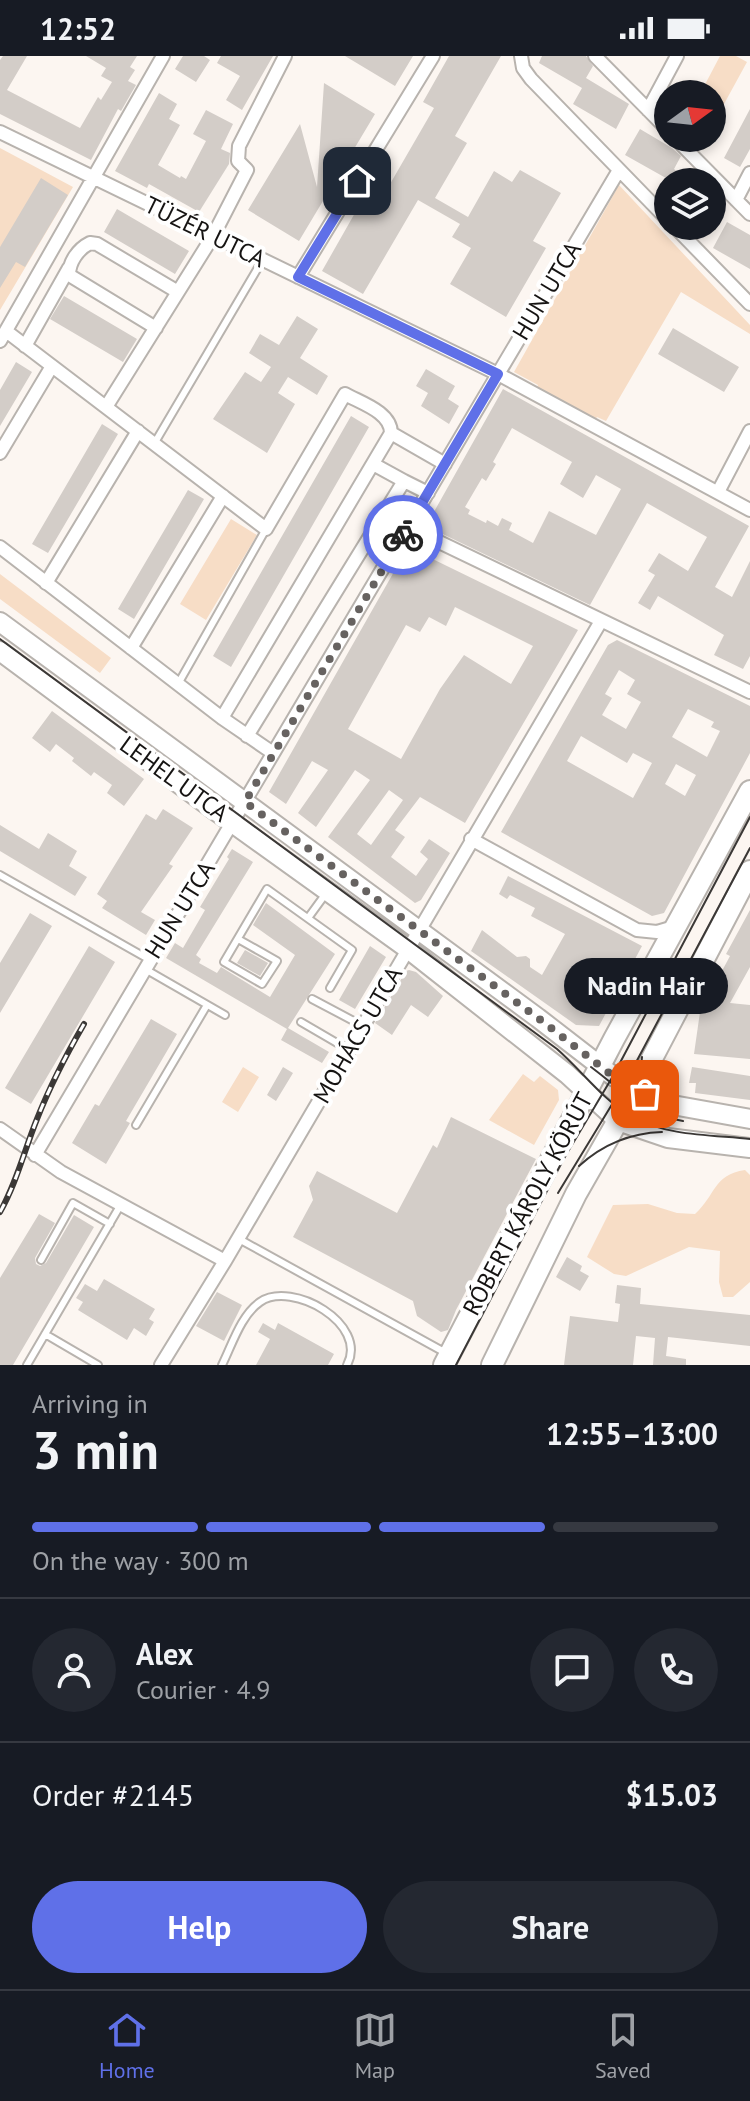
<!DOCTYPE html>
<meta charset="utf-8">
<style>
body{margin:0;font-family:"PT Sans",sans-serif;background:#242831;color:#f1f3f6;height:100vh;display:flex;flex-direction:column;font-size:30px;white-space:nowrap}
*{box-sizing:border-box;margin:0}
p{font-size:26px;color:#9ea1a6}
.icon{flex:none;width:44px;height:44px;fill:none;stroke:currentColor;stroke-width:2;stroke-linecap:round;stroke-linejoin:round}
.map{position:relative;height:1309px;overflow:hidden}
.sheet{display:flex;flex-direction:column;background:#171b24;flex:1}
.sheet>*{flex:none}
.needle{width:52px;rotate:75deg}
.buttons{position:absolute;left:654px;top:24px;display:grid;gap:16px}
.buttons a{display:grid;place-items:center;width:72px;height:72px;border-radius:50%;background:#171b24;box-shadow:0 4px 12px #0003;font-size:40px}
.pin{position:absolute;display:grid;place-items:center;width:68px;height:68px;color:#fff;margin:-34px;border-radius:16px;box-shadow:0 4px 12px #0006}
.courier{position:absolute;display:grid;place-items:center;width:80px;height:80px;margin:-40px;border:6px solid #5f70e8;border-radius:50%;background:#fff;color:#222;box-shadow:0 2px 10px #0007}
.bubble{position:absolute;height:56px;border-radius:28px;background:#171b24;box-shadow:0 4px 12px #0003;font-size:26px;font-weight:600;line-height:56px;text-align:center}
.head em{font-style:normal;font-weight:600}
.head div{display:flex;flex-direction:column-reverse}
.head{display:flex;align-items:center;justify-content:space-between;height:136px;padding:0 32px}
h1{font-size:52px;font-weight:600;line-height:60px}
.bar{display:grid;grid-template-columns:repeat(4,1fr);gap:12px 8px;align-content:center;height:96px;padding:0 32px}
.bar i{height:10px;border-radius:6px;background:#363941}
.bar .current{background:#5f70e8}
.bar p{grid-column:span 4}
.line{display:flex;align-items:center;gap:20px;padding:0 32px;border-top:2px solid #363941}
.line div{flex:1}
.round{display:grid;place-items:center;flex:none;width:84px;height:84px;border-radius:42px;background:#242831}
.primary-button{display:flex;gap:16px;margin-top:auto;padding:16px 32px}
.primary-button a{flex:1;height:92px;border-radius:48px;background:#5f70e8;color:#fff;font-size:32px;font-weight:600;line-height:92px;text-align:center}
.primary-button a+a{background:#242831;color:#f1f3f6}
.status{display:flex;justify-content:space-between;align-items:center;height:56px;padding:0 40px;background:#171b24;direction:ltr}
.status svg{height:22px;fill:currentColor}
.menu{display:flex;justify-content:space-around;align-items:center;height:112px;border-top:2px solid #363941;background:#171b24;font-size:22px;color:#9ea1a6}
.menu a{display:grid;justify-items:center;gap:4px}
.menu .current{color:#5f70e8}
.map>svg:first-child{display:block}
.green{fill:#f7ddc6}
.building{fill:#d3cdc8;fill-rule:evenodd}
.lines{fill:none;stroke-linecap:round;stroke-linejoin:round}
.lane-casing{stroke:#b8b3ae;stroke-width:10}
.street-casing{stroke:#b8b3ae;stroke-width:16}
.secondary-casing{stroke:#b8b3ae;stroke-width:22}
.primary-casing{stroke:#b8b3ae;stroke-width:24}
.lane{stroke:#fff;stroke-width:6}
.street{stroke:#fff;stroke-width:12}
.secondary{stroke:#fff;stroke-width:18}
.primary{stroke:#fff;stroke-width:20}
.tram{stroke:#3b3836;stroke-width:2}
.rail-casing{stroke:#3b3836;stroke-width:6}
.rail{stroke:#fff;stroke-width:3;stroke-dasharray:9;stroke-linecap:butt}
.done{stroke:#666260;stroke-width:8;stroke-dasharray:0 14.4}
.route{stroke:#5f70e8;stroke-width:10}
.labels{text-anchor:middle;stroke-width:8;stroke-linejoin:round;paint-order:stroke}
.street-label{font-size:24px;fill:#151312;stroke:#fff}
</style>
<div class="status"><b>12:52</b><svg viewBox="0 0 49 12"><path d="M0 12V9h3v3zM5 12V6h3v6zM10 12V3h3v9zM15 12V0h3v12zM26 1h20v11H26zM47 4h2v5h-2z"/></svg></div>
<div class="map">
<svg width="750" height="1309" viewBox="0 0 750 1309">
<rect width="100%" height="100%" fill="#fcf6f1"/>
<path class="green" d="M720,0H736L747,6L718,59L712,55V38H700Z
M0,92L73,131L0,254Z
M619,129L750,269V278L681,236L606,365L597,361L595,364L536,333L538,329L514,316Z
M231,463L257,479L206,564L180,548Z
M0,518L111,602L100,617L0,543Z
M243,1011L259,1021L238,1056L222,1046Z
M523,1018L534,1026L540,1020L558,1034L559,1044L534,1089L489,1064Z
M745,1114L750,1119V1226L733,1241H723L719,1226L720,1195L689,1191L626,1220L614,1218L587,1201L613,1149L648,1148L677,1157L695,1158C716,1139 713,1119 745,1114Z"/>
<path class="building" d="M3,0H27L7,34L80,72L98,41L101,44L112,26L101,20L106,12L86,0H137L130,11L135,14L128,25L136,29L121,55L118,53L91,104L0,58V4Z
M183,0H204L210,4L196,26L175,13Z
M221,0H273L242,54L226,44L240,20L217,7Z
M345,0H413L395,30Z
M449,0H501L455,80L467,87L435,142L468,161L494,115L512,126L520,114L561,137L533,185L546,192L506,261L450,228L471,192L452,181L460,168L418,144L363,238L322,215L376,120L390,128L434,52L423,46Z
M542,0H586L593,10L586,22L629,48L616,73L573,48L582,32L539,7Z
M324,27L375,58L299,185L248,154L300,68L317,131Z
M159,37L177,48L169,63L180,69L158,109L180,122L181,120L186,123L206,85L193,78L206,54L233,68L221,93L230,97L229,108L199,156L149,128L147,132L115,115Z
M750,53V93L740,111L724,102Z
M640,73L672,92L681,100L674,113L689,126H673L625,99Z
M41,122L68,139L25,211L16,206L0,232V191Z
M117,153L189,195L175,218L104,176Z
M727,166L750,179V213L713,192Z
M64,240L137,283L123,306L50,263Z
M297,260L318,273L300,302L328,320L317,339L288,321L278,337L295,348L267,397L213,363L245,316L261,326L271,311L249,297L260,278L279,289Z
M673,272L739,311L724,336L658,298Z
M16,306L32,316L0,370V334Z
M426,313L455,330L448,343L459,350L449,368L421,350L428,337L416,330Z
M503,333L749,470L715,531L732,541L750,505V600L743,613L714,599L724,579L658,540L650,554L638,547L655,519L648,515L659,497L688,515L707,481L647,447L590,549L426,470ZM512,372L572,406L560,428L583,442L596,419L621,433L596,479L549,455L533,487L509,474L512,467L502,462L498,470L487,464L486,467L468,458L470,454L465,451L482,422L486,425L496,408L493,406Z
M351,360L369,371L231,611L213,600Z
M102,368L118,378L48,497L32,488Z
M188,434L204,443L134,563L118,553Z
M408,491L578,574L465,767L420,741L395,774L405,781L391,801L416,820L428,803L420,796L429,783L450,797L421,844L415,847L328,781L370,724L355,714L316,771L298,757L328,714L312,705L286,748L269,736ZM455,551L533,590L511,628L464,599L440,633L401,703L348,673L406,569L420,576L429,561L446,570ZM389,734L403,744L371,789L357,778Z
M617,584L750,650V697L664,857L652,860L501,776L608,589ZM619,614L635,624L627,638L641,646L626,673L602,659L612,642L605,638ZM688,653L714,666L711,671L720,675L707,701L672,681ZM581,680L627,707L633,697L652,707L633,742L567,705ZM676,708L696,719L685,740L665,728Z
M52,655L144,723L124,750L107,737L112,729L94,716L91,720L72,705L74,702L56,688L50,696L32,682Z
M163,753L193,772L169,808L173,810L141,856L155,864L146,879L102,852L107,845L97,838L146,758L156,764Z
M0,769L39,793L48,777L77,795L69,810L87,821L75,840L0,795Z
M232,793L253,806L196,899L201,903L199,907L217,917L221,911L270,941L295,899L253,869L266,847L335,898L288,972L329,996L322,1007L281,984L287,973L166,902L175,887L183,892L205,854L200,851L229,803L227,801Z
M508,820L642,890L599,970L576,969L471,895L482,874L517,901L526,900L530,903V911L542,919L565,878L531,860L535,852L510,839L507,843L499,838Z
M750,854V911L730,947L750,949V1003L694,998L700,956L730,900L726,898Z
M30,857L52,870L0,957V907Z
M89,890L115,906L31,1048L5,1032Z
M370,890L386,901L355,953L339,944Z
M245,894L268,907L260,920L237,907Z
M409,914L416,916L443,940L428,961L411,949L392,979L375,967L406,915Z
M151,963L177,978L126,1065L130,1067L106,1108L72,1087L95,1048L99,1050Z
M283,1011L293,1017L276,1045L267,1039Z
M692,1011L750,1020V1044L695,1037L696,1027H689Z
M451,1061L536,1103L456,1254L448,1274L441,1276L417,1260L413,1245L293,1181L313,1144L309,1130L317,1115L397,1157L433,1089L437,1092Z
M39,1158L55,1167L35,1202L36,1208L40,1210L46,1207L74,1159L94,1171L13,1309H0V1222Z
M567,1201L582,1210L580,1215L589,1220L580,1235L556,1221Z
M104,1223L155,1253L149,1263L154,1266L146,1280L134,1272L127,1284L78,1254L83,1246L76,1242L85,1228L97,1235Z
M617,1229L641,1232L640,1248L750,1259V1290L668,1281L666,1300L686,1303V1309H653L655,1282L636,1280L633,1309H564L570,1260L618,1266L620,1248L615,1247Z
M217,1236L242,1249L224,1285L196,1270Z
M263,1267L275,1274L278,1267L334,1298L328,1309H256L270,1283L258,1276Z"/>
<g class="lines">
<defs>
<path id="lane" d="M154,388L262,205
M178,628L266,473
M0,819L150,904
M308,862L327,836
M238,883L277,905L262,928L224,906L267,833L352,894L330,932
M145,913L225,959
M312,943L363,970
M301,966L349,994
M136,1069L207,949
M239,1183L446,1297
M41,1204L73,1147L110,1168
M45,1278L98,1309
M27,1309L120,1150
M222,1309C232,1289 241,1259 260,1246C292,1224 369,1268 347,1309"/>
<path id="street" d="M521,0L523,12L531,23L668,164
M595,0L668,74
M648,54L677,0
M0,76L498,318L750,454
M675,82L750,158
M736,144L750,117
M674,170L750,248
M298,221L433,0
M156,272L69,219C69,206 78,193 90,187L97,188L178,236
M6,275L266,473L345,338C361,347 391,356 391,377L222,662
M0,285L163,0
M25,290L69,212
M106,351L213,180L247,114L238,105L239,90L285,0
M391,377L445,408
M0,397L52,310
M373,408L404,425
M718,436L750,375
M408,471L750,636
M0,491L222,662L273,697
M46,527L138,375
M131,592L223,440
M247,680L404,425L428,437
M471,783L637,874L657,876L674,871
M0,1073L61,1116L225,1205
M35,1099L619,114
M161,1309L225,1205L601,565"/>
<path id="secondary" d="M0,566L538,962L613,1020L667,1048L750,1063
M0,595L213,753L408,893L567,1018L618,1065L668,1082L750,1092"/>
<path id="primary" d="M444,1309L614,983L750,735
M492,1309L576,1138L636,1033L750,815"/>
</defs>
<use href="#lane" class="lane-casing"/>
<use href="#street" class="street-casing"/>
<use href="#secondary" class="secondary-casing"/>
<use href="#primary" class="primary-casing"/>
<use href="#lane" class="lane"/>
<use href="#street" class="street"/>
<use href="#secondary" class="secondary"/>
<use href="#primary" class="primary"/>
<path class="tram" d="M0,583L557,993C582,1015 604,1045 632,1061C666,1080 713,1079 750,1083
M642,1001C639,1023 644,1036 658,1051
M591,1011C619,1032 647,1060 683,1065
M579,1110C602,1089 631,1077 662,1076
M558,1137L625,1027L750,792
M456,1309L563,1104L613,1020L750,761"/>
<defs>
<path id="rail" d="M0,1156C17,1126 24,1095 37,1063C50,1030 66,999 84,968"/>
</defs>
<use href="#rail" class="rail-casing"/>
<use href="#rail" class="rail"/>
</g>
<g class="lines">
<path class="done" d="M403,479L245,746L538,962L613,1020L645,1038"/>
<path class="route" d="M357,125L298,221L498,318L403,479"/>
</g>
<g class="labels">
<g class="street-label">
<text transform="translate(205 176) rotate(26)" y="8">TÜZÉR UTCA</text>
<text transform="translate(547 235) rotate(-59)" y="8">HUN UTCA</text>
<text transform="translate(174 723) rotate(36)" y="8">LEHEL UTCA</text>
<text transform="translate(180 854) rotate(-58)" y="8">HUN UTCA</text>
<text transform="translate(358 979) rotate(-60)" y="8">MOHÁCS UTCA</text>
<text transform="translate(528 1148) rotate(-62)" y="8">RÓBERT KÁROLY KÖRÚT</text>
</g>
</g>
</svg>
<div class="buttons">
<a><svg class="needle" viewBox="-14 -14 28 28"><path d="M0-13l5 13h-10z" fill="#e53935"/><path d="M0 13l5-13h-10z" fill="#9ea1a6"/></svg></a>
<a><svg class="icon" aria-label="layers" viewBox="0 0 24 24"><path d="M12 4l9 5-9 5-9-5zM3 14l9 5 9-5"/></svg></a>
</div>
<div class="pin" style="left:645px;top:1038px;background:#ea580c"><svg class="icon" aria-label="bag" viewBox="0 0 24 24"><path d="M5 8h14l-1 12H6zM9 8a3 3 0 0 1 6 0"/></svg></div>
<div class="pin" style="left:357px;top:125px;background:#1f2937"><svg class="icon" aria-label="home" viewBox="0 0 24 24"><path d="M3 11l9-7 9 7M6 9v11h12V9"/></svg></div>
<div class="courier" style="left:403px;top:479px"><svg class="icon" aria-label="bike" viewBox="0 0 24 24"><circle cx="6" cy="16" r="4"/><circle cx="18" cy="16" r="4"/><path d="M6 16l4-8h5l3 8M10 8l3 8H6M13 5h3"/></svg></div>
<div class="bubble" style="left:564px;top:902px;width:164px">Nadin Hair</div>
</div>
<section class="sheet">
<div class="head"><div><h1>3 min</h1><p>Arriving in</p></div><em>12:55–13:00</em></div>
<div class="bar"><i class="current"></i><i class="current"></i><i class="current"></i><i></i><p>On the way · 300 m</p></div>
<div class="line" style="height:144px"><a class="round"><svg class="icon" aria-label="person" viewBox="0 0 24 24"><circle cx="12" cy="8" r="4"/><path d="M4 21q1-7 8-7t8 7"/></svg></a><div><b>Alex</b><p>Courier · 4.9</p></div><a class="round"><svg class="icon" aria-label="chat" viewBox="0 0 24 24"><path d="M4 5h16v11H9l-5 4z"/></svg></a><a class="round"><svg class="icon" aria-label="phone" viewBox="0 0 24 24"><path d="M5 4h4l2 5-3 2q2 4 5 5l2-3 5 2v4C11 20 4 13 5 4z"/></svg></a></div>
<div class="line" style="height:104px"><div>Order #2145</div><b>$15.03</b></div>
<div class="primary-button"><a>Help</a><a>Share</a></div>
</section>
<nav class="menu">
<a class="current"><svg class="icon" aria-label="home" viewBox="0 0 24 24"><path d="M3 11l9-7 9 7M6 9v11h12V9"/></svg>Home</a>
<a><svg class="icon" aria-label="map" viewBox="0 0 24 24"><path d="M3 6l6-2 6 2 6-2v14l-6 2-6-2-6 2zM9 4v14M15 6v14"/></svg>Map</a>
<a><svg class="icon" aria-label="saved" viewBox="0 0 24 24"><path d="M7 4h10v16l-5-4-5 4z"/></svg>Saved</a>
</nav>
